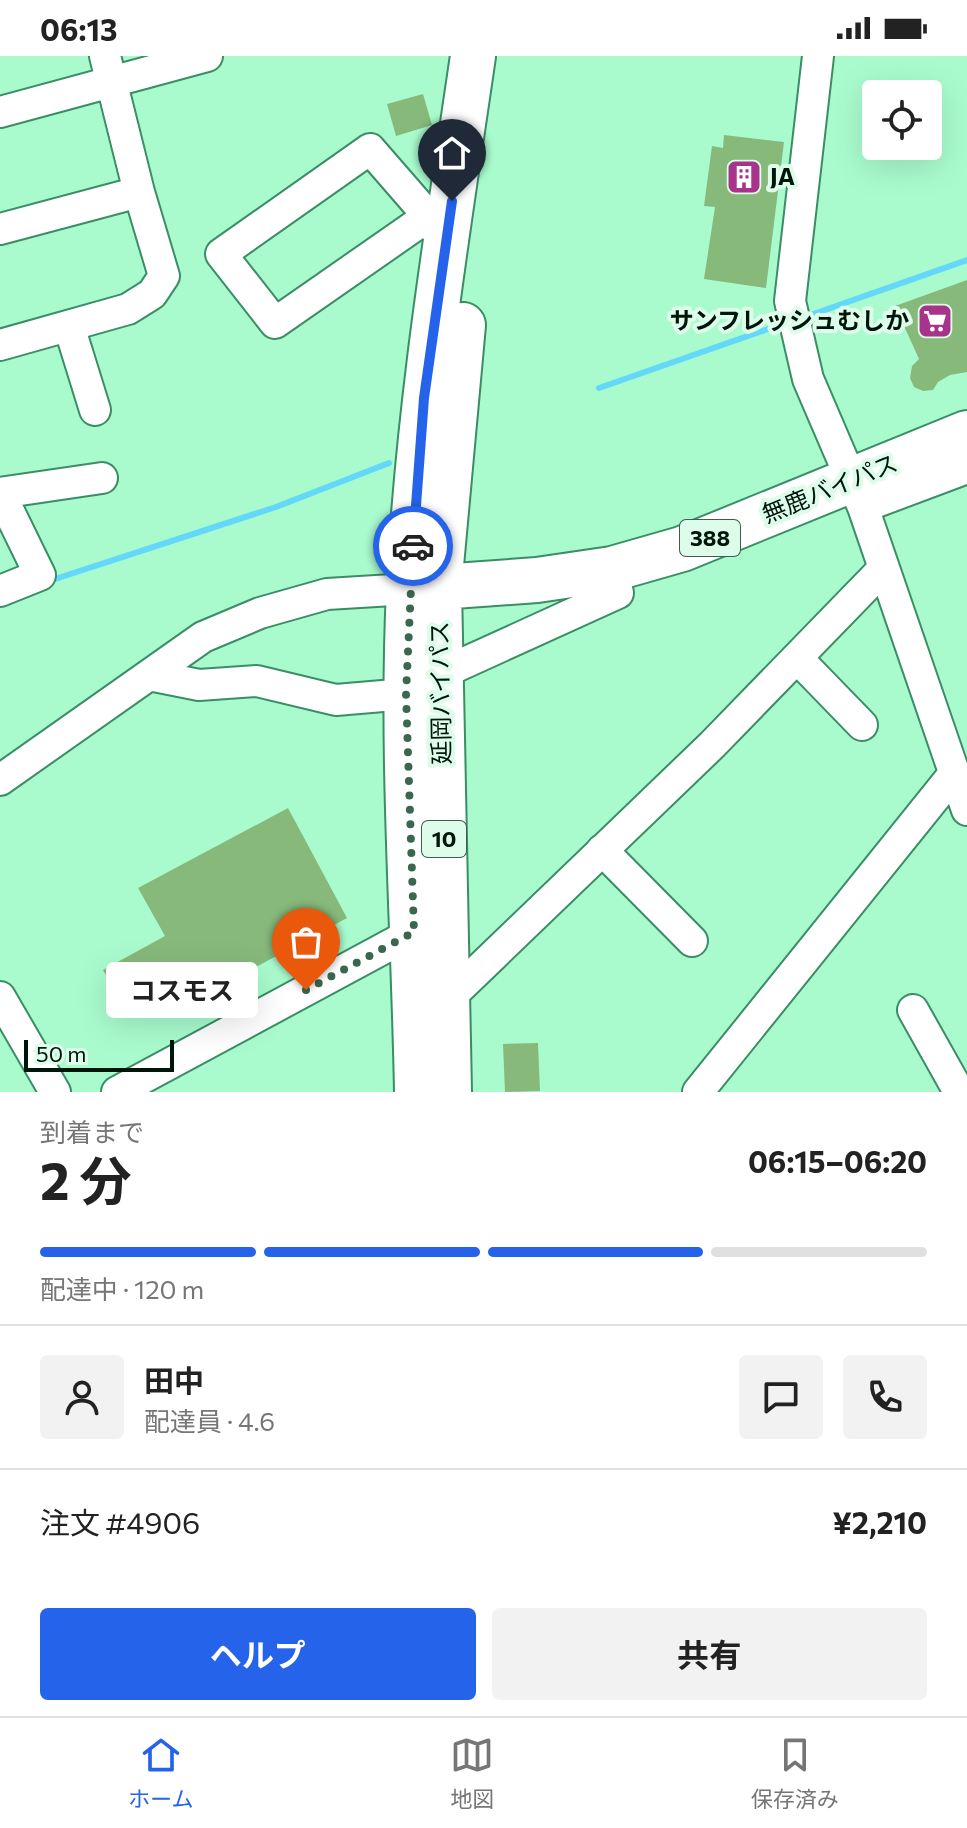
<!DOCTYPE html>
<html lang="ja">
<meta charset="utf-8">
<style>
body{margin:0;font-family:Commissioner,"Noto Sans JP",sans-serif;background:#f2f2f2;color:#222;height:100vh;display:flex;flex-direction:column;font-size:30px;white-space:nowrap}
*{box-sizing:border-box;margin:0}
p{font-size:26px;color:#767676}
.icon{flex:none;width:44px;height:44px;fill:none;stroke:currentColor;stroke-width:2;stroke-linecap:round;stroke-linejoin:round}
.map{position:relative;height:1036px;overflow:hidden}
.panel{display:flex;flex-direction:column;background:#fff;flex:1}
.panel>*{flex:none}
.buttons{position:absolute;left:862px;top:24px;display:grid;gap:16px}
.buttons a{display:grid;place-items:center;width:80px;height:80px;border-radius:8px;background:#fff;box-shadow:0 8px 32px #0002;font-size:40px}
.scale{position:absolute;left:24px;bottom:20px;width:150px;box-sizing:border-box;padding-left:8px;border:4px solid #00160b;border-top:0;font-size:22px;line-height:28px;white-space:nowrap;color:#00160b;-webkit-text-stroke:6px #ddfcea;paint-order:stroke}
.pin{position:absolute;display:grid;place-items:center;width:68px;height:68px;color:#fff;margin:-82px -34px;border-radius:50% 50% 50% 0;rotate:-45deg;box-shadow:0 0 8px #0007}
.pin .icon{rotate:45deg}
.courier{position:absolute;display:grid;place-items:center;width:80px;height:80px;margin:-40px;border:6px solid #2563eb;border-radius:50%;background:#fff;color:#222;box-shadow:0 2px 10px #0007}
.bubble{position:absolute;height:56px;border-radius:8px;background:#fff;box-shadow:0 8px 32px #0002;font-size:26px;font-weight:700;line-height:56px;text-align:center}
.head em{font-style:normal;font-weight:700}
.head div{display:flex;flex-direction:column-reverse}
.head{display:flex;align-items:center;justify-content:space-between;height:136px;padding:0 40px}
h1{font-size:52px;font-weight:700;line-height:60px}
.bar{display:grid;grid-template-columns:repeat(4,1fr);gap:12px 8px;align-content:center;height:96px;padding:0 40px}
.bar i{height:10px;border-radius:6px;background:#e0e0e0}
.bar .on{background:#2563eb}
.bar p{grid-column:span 4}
.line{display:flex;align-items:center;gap:20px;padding:0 40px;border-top:2px solid #e0e0e0}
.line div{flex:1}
.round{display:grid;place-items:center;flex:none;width:84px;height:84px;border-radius:8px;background:#f2f2f2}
.button{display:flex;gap:16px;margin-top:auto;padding:16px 40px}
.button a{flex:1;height:92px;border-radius:8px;background:#2563eb;color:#fff;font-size:32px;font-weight:700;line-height:92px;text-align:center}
.button a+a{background:#f2f2f2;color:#222}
.status{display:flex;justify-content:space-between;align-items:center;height:56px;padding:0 40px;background:#fff;direction:ltr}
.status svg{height:22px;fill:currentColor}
.dock{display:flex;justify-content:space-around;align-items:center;height:112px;border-top:2px solid #e0e0e0;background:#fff;font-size:22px;color:#767676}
.dock a{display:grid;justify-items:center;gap:4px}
.dock .on{color:#2563eb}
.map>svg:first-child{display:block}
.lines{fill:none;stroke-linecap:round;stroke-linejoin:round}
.stream{stroke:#63d8f9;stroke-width:6}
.building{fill:#87b97b}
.minor-casing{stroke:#3a8d65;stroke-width:34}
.highway-casing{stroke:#3a8d65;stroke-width:48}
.minor{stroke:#fff;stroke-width:30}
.highway{stroke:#fff;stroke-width:44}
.done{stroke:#3b664f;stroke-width:8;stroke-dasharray:0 14.4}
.route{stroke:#2563eb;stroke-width:10}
.labels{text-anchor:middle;stroke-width:8;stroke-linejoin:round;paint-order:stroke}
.shield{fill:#ddfcea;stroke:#425b4e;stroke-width:2}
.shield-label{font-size:22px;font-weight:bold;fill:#00160b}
.poi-label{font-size:24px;font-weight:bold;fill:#00160b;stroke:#ddfcea;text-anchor:start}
.street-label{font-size:24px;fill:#00160b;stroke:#ddfcea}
</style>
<div class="status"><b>06:13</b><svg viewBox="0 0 49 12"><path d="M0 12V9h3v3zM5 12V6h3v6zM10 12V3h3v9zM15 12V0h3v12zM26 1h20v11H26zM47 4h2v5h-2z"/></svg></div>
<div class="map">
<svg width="967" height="1036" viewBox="0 0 967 1036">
<rect width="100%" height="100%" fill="#a9fbce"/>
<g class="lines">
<path class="stream" d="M802,262L967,204
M599,332L788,266
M49,525L276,451L389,407"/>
</g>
<path class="building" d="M423,38L432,69L396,80L387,48Z
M724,79L784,86L766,232L704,223L715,151L704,150L712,90L723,92Z
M967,224V316L950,319L938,326L933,334L923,335L914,331L910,322L912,310L919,303L895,250Z
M288,752L347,862L198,942L187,922L155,940L144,927L118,941L103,914L165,880L138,832Z
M538,987L540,1035L505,1036L503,988Z"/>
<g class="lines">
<defs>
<path id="minor" d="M818,0L790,245L808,323L863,451L967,754
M0,56L207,0
M420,166L275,267L221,198L370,93L423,154L420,166L448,174
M0,173L139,136
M69,270L95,354
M0,289L128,253L152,238L164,220L139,136L105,0
M0,437L40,519L0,535
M0,437L102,422
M863,451L967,412
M797,602L862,669
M149,619L199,629L257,625L336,644L406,638L440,618L618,537L612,513
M0,724L203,581L260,557L327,538L409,533
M602,794L692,885
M0,941L55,1036
M448,943L712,689L884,512
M913,954L959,1036
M117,1036L414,876
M698,1036L953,719"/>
<path id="highway" d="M412,533L537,524L612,513L682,493L967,377
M417,1036C414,869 401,701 409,534C418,355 447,178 473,0
M449,1036L439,531L463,269"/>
</defs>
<use href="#minor" class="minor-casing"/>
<use href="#highway" class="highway-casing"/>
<use href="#minor" class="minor"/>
<use href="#highway" class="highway"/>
</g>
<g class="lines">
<path class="done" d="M306,934L414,876L406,638L413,490"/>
<path class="route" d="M413,490L424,342L452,145"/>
</g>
<defs>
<symbol id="building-square" viewBox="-11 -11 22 22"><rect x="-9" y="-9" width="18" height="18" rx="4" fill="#a8338b" stroke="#ddfcea"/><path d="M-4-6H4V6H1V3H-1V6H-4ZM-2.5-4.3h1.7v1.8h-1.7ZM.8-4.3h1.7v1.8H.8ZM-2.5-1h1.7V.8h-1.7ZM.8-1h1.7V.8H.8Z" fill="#fff"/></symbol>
<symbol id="supermarket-square" viewBox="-11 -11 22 22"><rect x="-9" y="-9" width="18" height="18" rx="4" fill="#a8338b" stroke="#ddfcea"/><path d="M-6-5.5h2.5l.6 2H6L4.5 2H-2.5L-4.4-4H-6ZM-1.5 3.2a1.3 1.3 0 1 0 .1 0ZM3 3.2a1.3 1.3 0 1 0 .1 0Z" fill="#fff"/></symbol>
</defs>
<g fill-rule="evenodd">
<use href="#building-square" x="724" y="101" width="40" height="40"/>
<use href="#supermarket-square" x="915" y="245" width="40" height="40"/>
</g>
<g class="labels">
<g class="shield">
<rect x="680" y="464" width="60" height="36" rx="6"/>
<rect x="422" y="765" width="44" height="36" rx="6"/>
</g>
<g class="shield-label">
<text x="710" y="490">388</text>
<text x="444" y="791">10</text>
</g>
<g class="poi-label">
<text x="770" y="129">JA</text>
<text x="909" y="273" text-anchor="end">サンフレッシュむしか</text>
</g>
<g class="street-label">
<text transform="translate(830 433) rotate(-22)" y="8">無鹿バイパス</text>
<text transform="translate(441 637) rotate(-91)" y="8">延岡バイパス</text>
</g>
</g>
</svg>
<div class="buttons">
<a><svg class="icon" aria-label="locate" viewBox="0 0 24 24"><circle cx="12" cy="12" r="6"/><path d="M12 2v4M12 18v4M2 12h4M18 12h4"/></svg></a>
</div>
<div class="scale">50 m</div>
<div class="pin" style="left:306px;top:934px;background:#ea580c"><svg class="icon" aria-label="bag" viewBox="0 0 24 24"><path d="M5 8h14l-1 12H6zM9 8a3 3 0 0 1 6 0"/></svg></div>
<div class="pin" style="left:452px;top:145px;background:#1f2937"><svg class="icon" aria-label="home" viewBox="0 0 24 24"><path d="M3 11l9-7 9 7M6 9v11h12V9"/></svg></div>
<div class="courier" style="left:413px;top:490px"><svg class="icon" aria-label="car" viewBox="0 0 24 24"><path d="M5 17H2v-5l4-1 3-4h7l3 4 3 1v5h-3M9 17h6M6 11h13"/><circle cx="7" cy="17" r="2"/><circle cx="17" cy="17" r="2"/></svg></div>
<div class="bubble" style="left:106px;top:906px;width:152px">コスモス</div>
</div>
<section class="panel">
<div class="head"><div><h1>2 分</h1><p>到着まで</p></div><em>06:15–06:20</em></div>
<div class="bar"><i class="on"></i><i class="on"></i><i class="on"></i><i></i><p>配達中 · 120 m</p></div>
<div class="line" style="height:144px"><a class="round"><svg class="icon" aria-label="person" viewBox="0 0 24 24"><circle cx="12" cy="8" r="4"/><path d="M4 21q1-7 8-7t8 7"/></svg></a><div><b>田中</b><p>配達員 · 4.6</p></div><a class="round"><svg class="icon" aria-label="chat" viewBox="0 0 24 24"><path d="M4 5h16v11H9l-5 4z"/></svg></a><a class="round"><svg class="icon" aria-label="phone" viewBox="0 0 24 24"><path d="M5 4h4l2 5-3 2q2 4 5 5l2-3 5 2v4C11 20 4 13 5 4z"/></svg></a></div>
<div class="line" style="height:104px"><div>注文 #4906</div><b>¥2,210</b></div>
<div class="button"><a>ヘルプ</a><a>共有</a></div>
</section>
<nav class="dock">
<a class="on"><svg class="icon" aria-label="home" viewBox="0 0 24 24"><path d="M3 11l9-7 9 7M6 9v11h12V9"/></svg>ホーム</a>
<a><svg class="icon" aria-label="map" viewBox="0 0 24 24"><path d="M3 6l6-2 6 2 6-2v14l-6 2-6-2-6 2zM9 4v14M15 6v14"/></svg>地図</a>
<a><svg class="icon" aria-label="saved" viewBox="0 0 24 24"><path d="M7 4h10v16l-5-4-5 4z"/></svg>保存済み</a>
</nav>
